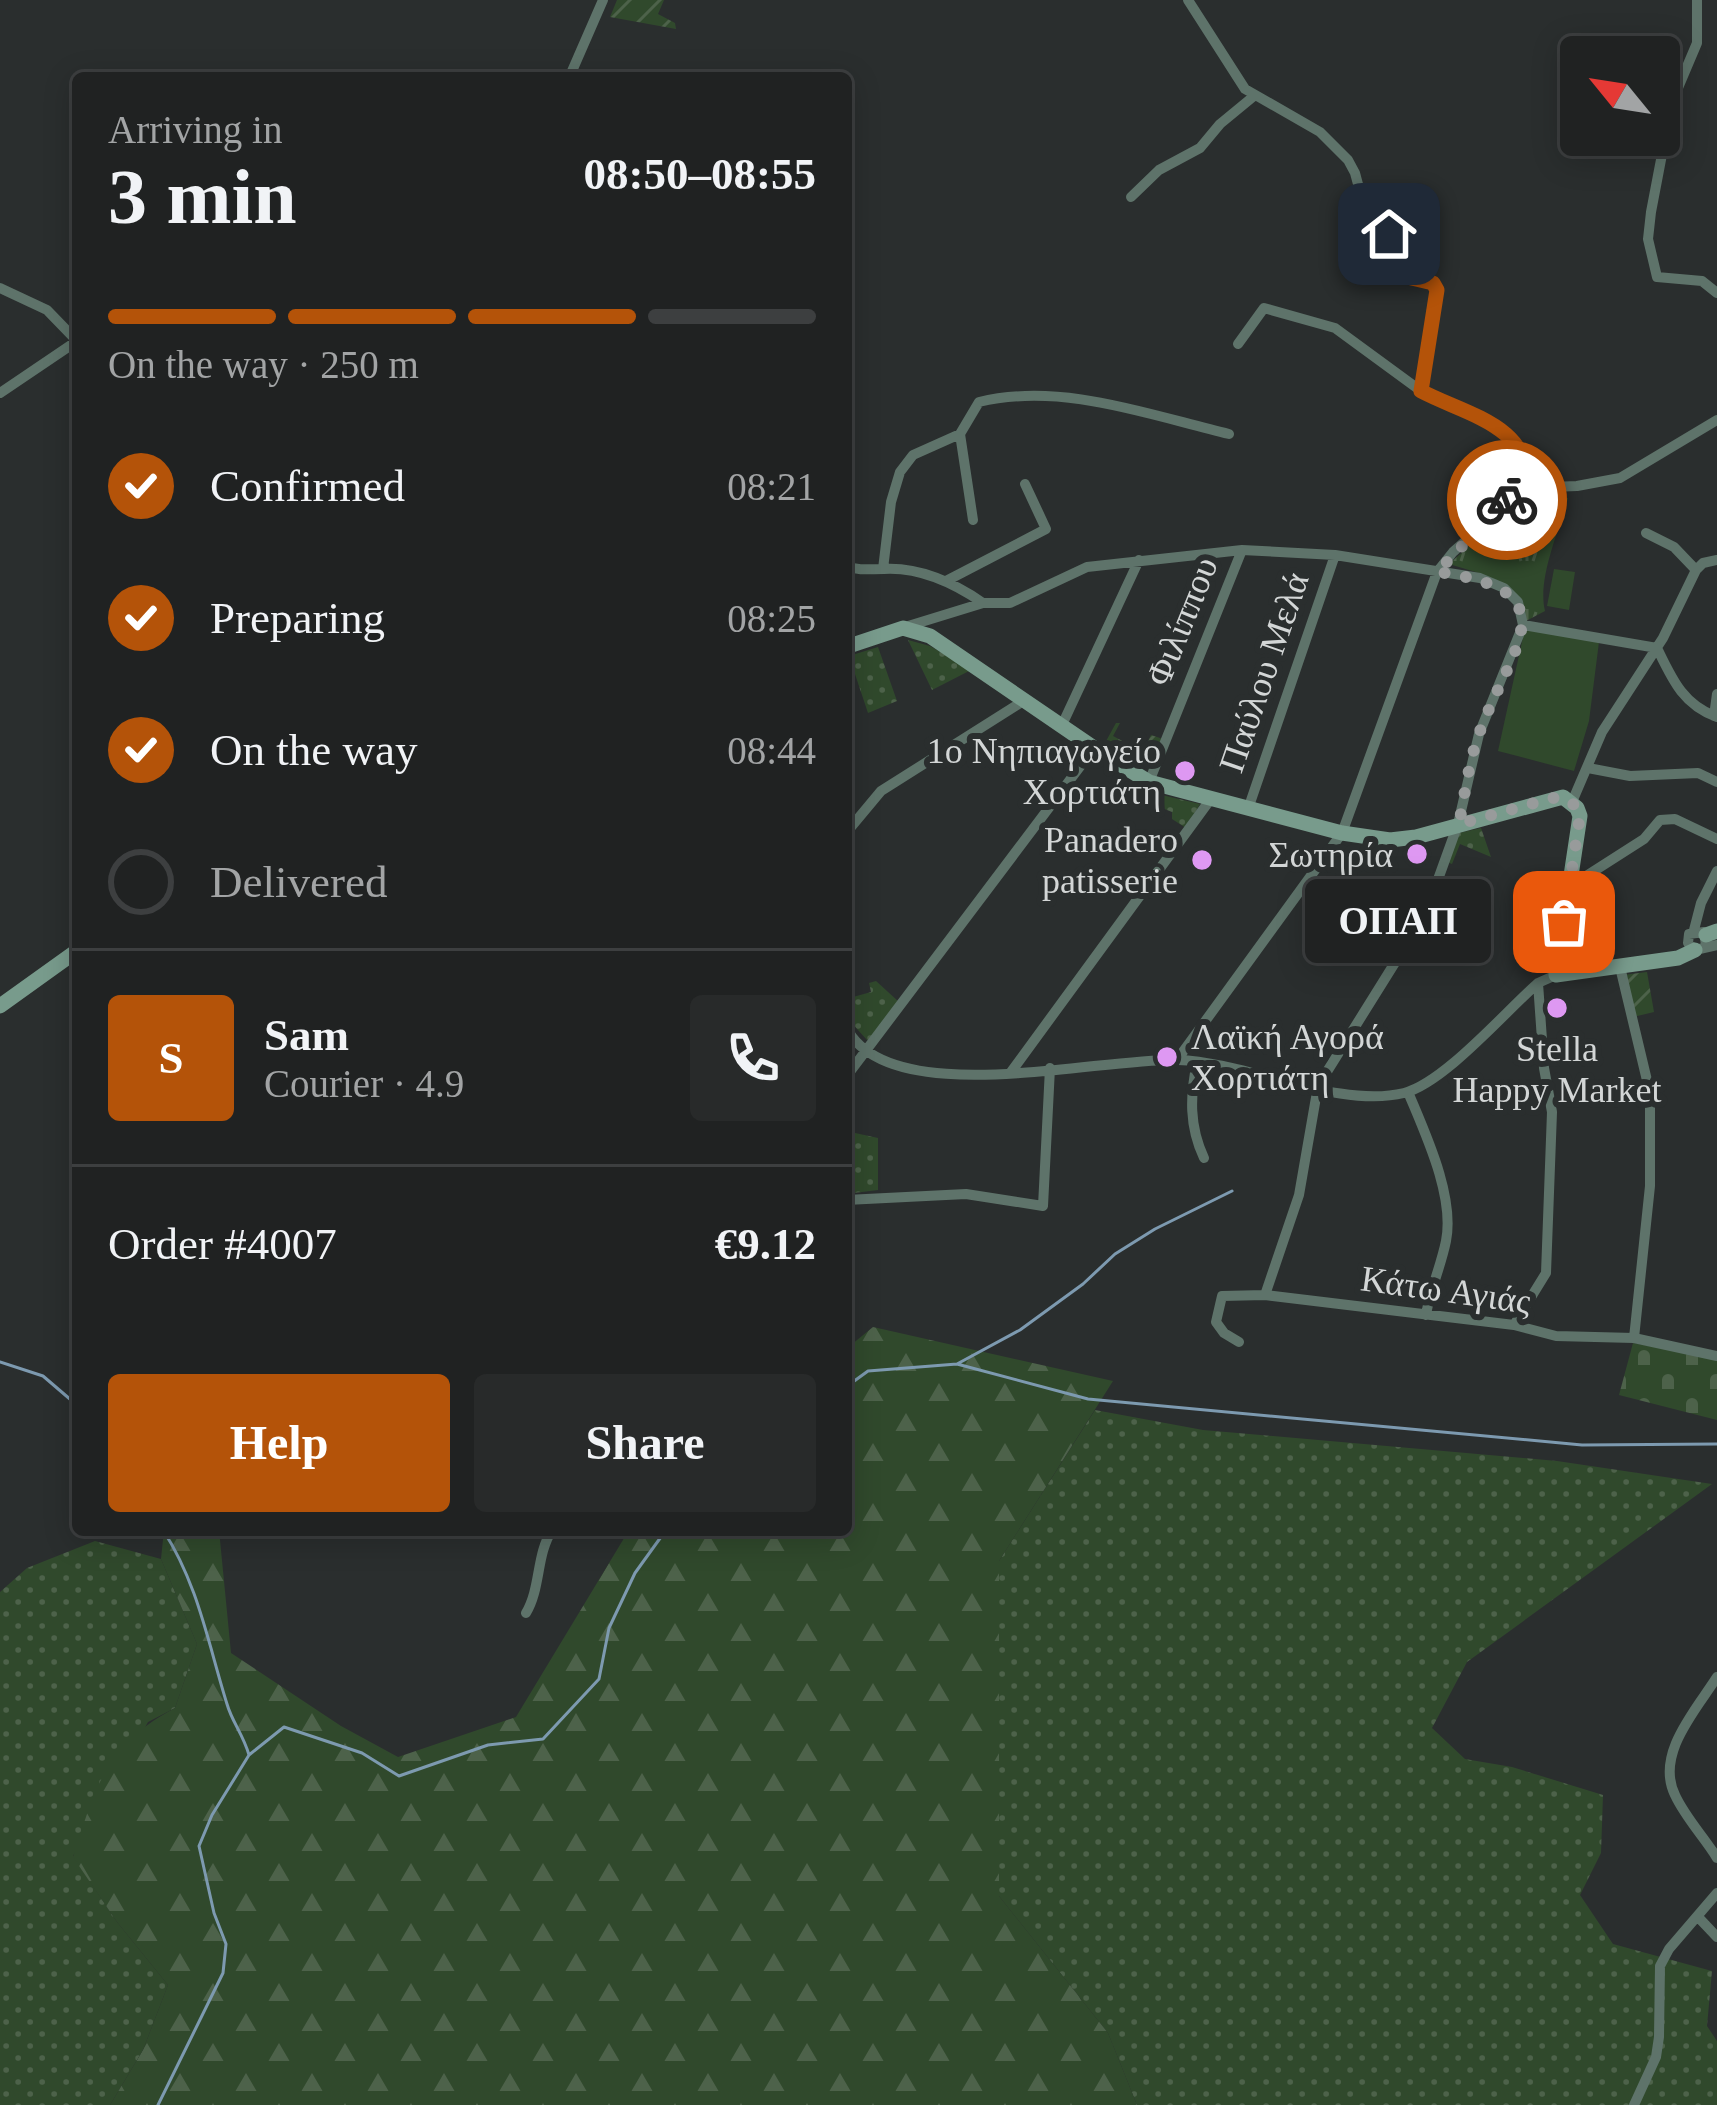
<!DOCTYPE html>
<meta charset="utf-8">
<style>
body{margin:0;font-family:Georgia,serif;background:#282a2a;color:#f1f3f6;height:100vh;display:flex;flex-direction:column;font-size:45px;white-space:nowrap}
*{box-sizing:border-box;margin:0}
p{font-size:39px;color:#a2a4a5}
.icon{flex:none;width:66px;height:66px;fill:none;stroke:currentColor;stroke-width:2;stroke-linecap:round;stroke-linejoin:round}
.map{position:relative;flex:1;overflow:hidden}
.sheet{position:absolute;left:72px;top:72px;width:780px;height:1464px;display:flex;flex-direction:column;background:#202222;border-radius:12px;box-shadow:0 6px 30px #0003,0 0 0 3px #3d3f40}
.sheet>*{flex:none}
.needle{width:78px;rotate:300deg}
.tools{position:absolute;left:1560px;top:36px;display:grid;gap:24px}
.tools a{display:grid;place-items:center;width:120px;height:120px;border-radius:12px;background:#202222;box-shadow:0 6px 30px #0003,0 0 0 3px #3d3f40;font-size:60px}
.pin{position:absolute;display:grid;place-items:center;width:102px;height:102px;color:#fff;margin:-51px;border-radius:24px;box-shadow:0 6px 18px #0006}
.courier{position:absolute;display:grid;place-items:center;width:120px;height:120px;margin:-60px;border:9px solid #b45309;border-radius:50%;background:#fff;color:#222;box-shadow:0 3px 15px #0007}
.bubble{position:absolute;height:84px;border-radius:12px;background:#202222;box-shadow:0 6px 30px #0003,0 0 0 3px #3d3f40;font-size:39px;font-weight:600;line-height:84px;text-align:center}
.summary em{font-style:normal;font-weight:600}
.summary div{display:flex;flex-direction:column-reverse}
.summary{display:flex;align-items:center;justify-content:space-between;height:204px;padding:0 36px}
h1{font-size:78px;font-weight:600;line-height:90px}
.bar{display:grid;grid-template-columns:repeat(4,1fr);gap:18px 12px;align-content:center;height:144px;padding:0 36px}
.bar i{height:15px;border-radius:9px;background:#3d3f40}
.bar .active{background:#b45309}
.bar p{grid-column:span 4}
.line{display:flex;align-items:center;gap:30px;padding:0 36px;border-top:3px solid #3d3f40}
.line div{flex:1}
.round{display:grid;place-items:center;flex:none;width:126px;height:126px;border-radius:12px;background:#282a2a}
ol{padding:0 36px;list-style:none}
li{display:flex;align-items:center;gap:36px;height:132px}
li p{margin-inline-start:auto}
li .icon{padding:12px;border-radius:50%;background:#b45309;color:#fff;stroke-width:4}
li:last-child{color:#a2a4a5}
li i{width:66px;height:66px;border:6px solid #3d3f40;border-radius:50%}
.primary-button{display:flex;gap:24px;margin-top:auto;padding:24px 36px}
.primary-button a{flex:1;height:138px;border-radius:12px;background:#b45309;color:#fff;font-size:48px;font-weight:600;line-height:138px;text-align:center}
.primary-button a+a{background:#282a2a;color:#f1f3f6}
.map>svg:first-child{display:block}
.grass{fill:url(#grass-dots)}
.forest{fill:url(#forest-firs)}
.cemetery{fill:url(#cemetery-stones)}
.park{fill:url(#park-tufts)}
.garden{fill:url(#garden-furrows)}
.pitch{fill:#30492c}
.lines{fill:none;stroke-linecap:round;stroke-linejoin:round}
.stream{stroke:#7d9ab0;stroke-width:3}
.street{stroke:#5e736a;stroke-width:10}
.secondary{stroke:#789b8c;stroke-width:15}
.done{stroke:#989b9b;stroke-width:12;stroke-dasharray:0 21.6}
.route{stroke:#b45309;stroke-width:15}
.poi-dot{fill:#de98f2;stroke:#2a2e2e;stroke-width:4.5}
.labels{text-anchor:middle;stroke-width:12;stroke-linejoin:round;paint-order:stroke}
.street-label{font-size:36px;fill:#d3d6d6;stroke:#2a2e2e}
.poi-label{font-size:36px;fill:#d3d6d6;stroke:#2a2e2e;text-anchor:end}
</style>
<div class="map">
<svg width="1717" height="2105" viewBox="0 0 1717 2105">
<defs>
<pattern id="grass-dots" width="8" height="8" patternUnits="userSpaceOnUse" patternTransform="scale(3)"><rect width="8" height="8" fill="#30492c"/><path d="M2 2h.1M6 6h.1" fill="none" stroke="#4d624a" stroke-width="1.8" stroke-linecap="round"/></pattern>
<pattern id="forest-firs" width="22" height="20" patternUnits="userSpaceOnUse" patternTransform="scale(3)"><rect width="22" height="20" fill="#30492c"/><path d="M5 1l3.5 6h-7zM16 11l3.5 6h-7z" fill="#4d624a"/></pattern>
<pattern id="cemetery-stones" width="16" height="16" patternUnits="userSpaceOnUse" patternTransform="scale(3)"><rect width="16" height="16" fill="#30492c"/><path d="M2 7V4a2 2 0 0 1 4 0v3zM10 15v-3a2 2 0 0 1 4 0v3z" fill="#4d624a"/></pattern>
<pattern id="park-tufts" width="24" height="20" patternUnits="userSpaceOnUse" patternTransform="scale(3)"><rect width="24" height="20" fill="#30492c"/><path d="M3 7l-1-3M5 7V3M7 7l1-3M15 17l-1-3M17 17v-4M19 17l1-3" fill="none" stroke="#4d624a"/></pattern>
<pattern id="garden-furrows" width="10" height="10" patternUnits="userSpaceOnUse" patternTransform="scale(3)"><rect width="10" height="10" fill="#30492c"/><path d="M-1 1l2-2M0 10L10 0M9 11l2-2" fill="none" stroke="#4d624a"/></pattern>
</defs>
<rect width="100%" height="100%" fill="#2a2e2e"/>
<path class="grass" d="M908,640L930,646L971,670L932,690Z
M878,647L897,701L868,713L849,656Z
M1162,795L1200,804L1186,828L1172,819V812L1157,806Z
M1481,828L1491,857L1460,844L1452,864L1447,862L1459,833Z
M876,981L899,1002L872,1039L867,1040L848,1019L846,999L871,992L869,983Z
M846,1131L878,1138V1190L846,1194Z
M1095,1410L1203,1430L1557,1461L1712,1484L1467,1662L1432,1728L1465,1759L1512,1767L1603,1795L1601,1853L1580,1895L1613,1944L1712,1971L1707,2026L1717,2041V2105H1137L1108,2033L999,1896V1561Z
M95,1541L161,1559L197,1644L175,1708L148,1722L73,1856L117,1922L168,1985L143,2050L110,2105H0V1592L27,1568Z"/>
<path class="forest" d="M873,1327L1113,1381L999,1561V1896L1108,2033L1137,2105H110L143,2050L168,1985L117,1922L73,1857C96,1786 105,1745 175,1708L197,1644L161,1559L164,1530H219L231,1653L341,1726L398,1757L516,1717L629,1530H846V1349Z"/>
<path class="cemetery" d="M1633,1343L1717,1358V1420L1619,1395Z"/>
<path class="park" d="M1526,495L1568,498C1559,531 1537,579 1545,611L1526,621L1522,601L1479,573L1449,564Z"/>
<path class="garden" d="M617,0H664L658,14L675,23L676,29L610,17Z
M1116,723H1120L1113,736L1143,752L1151,735L1163,739L1151,770L1105,743Z
M1647,972L1654,1012L1633,1017L1623,975Z"/>
<path class="pitch" d="M1554,569L1575,572L1569,610L1547,606Z
M1525,628L1599,642L1589,721L1574,771L1498,751Z"/>
<g class="lines">
<path class="stream" d="M0,1362L43,1376L78,1406
M957,1364L1088,1399L1582,1445L1717,1444
M846,1387L868,1371L957,1364L1020,1330L1083,1284L1115,1254L1155,1229L1232,1191
M249,1755L284,1727L362,1753L399,1776L488,1745L543,1739L599,1679L609,1628L635,1573L666,1530
M158,2105L223,1973L226,1944L214,1913L199,1846L212,1815L249,1755C243,1734 232,1722 227,1704C208,1643 198,1584 163,1530"/>
<path class="street" d="M1188,0L1245,89L1320,132L1348,160L1355,173L1366,214L1397,240L1403,276L1436,286L1421,391C1464,414 1534,425 1525,488
M1697,0V43L1672,102L1651,212L1648,239L1657,277L1702,281L1717,293
M569,78L603,0
M1131,197L1159,170L1200,148L1220,124L1254,96
M0,288L47,310L78,342
M1238,344L1264,308L1335,328L1421,391
M0,393L77,341
M960,434L973,520
M1646,533L1674,547L1696,570
M846,566C861,571 868,569 884,569C920,567 954,583 983,603
M883,569L891,502L900,472L913,455L960,434L979,402C1062,382 1149,415 1229,434
M946,581L1046,529L1025,484
M905,627L983,603H1010L1087,567L1242,550L1335,555L1480,578L1504,588L1518,602L1523,625L1657,648C1672,679 1683,705 1717,717
M1714,716L1717,694
M1062,725L1139,560
M1588,768L1630,776L1698,773L1717,782
M1149,782L1242,550
M1572,802L1602,732L1663,638L1696,570L1703,563L1717,560
M1248,809L1335,555
M846,833L881,791L1025,700
M1569,887L1644,839L1660,820L1675,819L1717,839
M1694,930L1701,903L1717,871
M1706,945L1704,932L1689,934L1688,943L1695,950L1717,945
M1620,967L1650,1093V1186L1634,1338
M846,1027C888,1112 1100,1057 1178,1060C1247,1062 1338,1109 1404,1093C1444,1083 1505,1012 1538,983L1556,975
M1177,1060L1342,833L1437,572L1453,552L1525,488L1577,486L1620,478L1717,420
M1197,1062C1190,1096 1189,1126 1204,1158
M1011,1072L1210,800
M846,1077L1094,748
M1408,1092C1425,1133 1455,1196 1446,1241C1441,1266 1430,1290 1426,1315
M846,1200L966,1194L1043,1206L1050,1068
M1265,1295L1299,1195L1318,1086L1411,937L1432,896L1458,824L1479,734L1523,625
M1514,1325L1546,1273L1552,1112L1544,1068L1538,983
M1239,1342L1224,1333L1216,1322L1222,1296L1265,1295L1514,1325L1556,1336L1634,1338L1717,1356
M526,1613C541,1588 536,1555 552,1530
M1717,1677C1696,1710 1655,1754 1675,1795C1685,1817 1704,1837 1717,1858
M1699,1918L1717,1937
M1634,2105L1656,2057L1659,2037L1660,1966L1669,1949L1717,1893"/>
<path class="secondary" d="M846,647L903,628L930,636L1094,748L1149,782L1342,833L1390,840L1416,837L1563,797L1577,808L1580,816L1556,975L1678,958L1695,950
M1706,935L1717,931
M0,1006L78,950"/>
</g>
<g class="lines">
<path class="done" d="M1507,500L1437,572C1573,590 1512,646 1480,731C1469,760 1465,793 1459,824L1553,798L1572,802L1580,816L1564,922"/>
<path class="route" d="M1389,234L1400,247L1403,276L1433,283L1437,290L1421,391C1464,414 1535,426 1525,488L1507,500"/>
</g>
<g class="poi-dot">
<circle cx="1185" cy="771" r="12"/>
<circle cx="1417" cy="854" r="12"/>
<circle cx="1202" cy="860" r="12"/>
<circle cx="1557" cy="1008" r="12"/>
<circle cx="1167" cy="1057" r="12"/>
</g>
<g class="labels">
<g class="street-label">
<text transform="translate(1181 621) rotate(-68)" y="13">Φιλίππου</text>
<text transform="translate(1263 672) rotate(-71)" y="13">Παύλου Μελά</text>
<text transform="translate(1446 1289) rotate(8)" y="13">Κάτω Αγιάς</text>
</g>
<g class="poi-label">
<text x="1161" y="763">1ο Νηπιαγωγείο<tspan x="1161" dy="41">Χορτιάτη</tspan></text>
<text x="1178" y="852">Panadero<tspan x="1178" dy="41">patisserie</tspan></text>
<text x="1393" y="867">Σωτηρία</text>
<text x="1191" y="1049" text-anchor="start">Λαϊκή Αγορά<tspan x="1191" dy="41">Χορτιάτη</tspan></text>
<text x="1557" y="1061" text-anchor="middle">Stella<tspan x="1557" dy="41">Happy Market</tspan></text>
</g>
</g>
</svg>
<div class="tools">
<a><svg class="needle" viewBox="-14 -14 28 28"><path d="M0-13l5 13h-10z" fill="#e53935"/><path d="M0 13l5-13h-10z" fill="#a2a4a5"/></svg></a>
</div>
<div class="pin" style="left:1564px;top:922px;background:#ea580c"><svg class="icon" aria-label="bag" viewBox="0 0 24 24"><path d="M5 8h14l-1 12H6zM9 8a3 3 0 0 1 6 0"/></svg></div>
<div class="pin" style="left:1389px;top:234px;background:#1f2937"><svg class="icon" aria-label="home" viewBox="0 0 24 24"><path d="M3 11l9-7 9 7M6 9v11h12V9"/></svg></div>
<div class="courier" style="left:1507px;top:500px"><svg class="icon" aria-label="bike" viewBox="0 0 24 24"><circle cx="6" cy="16" r="4"/><circle cx="18" cy="16" r="4"/><path d="M6 16l4-8h5l3 8M10 8l3 8H6M13 5h3"/></svg></div>
<div class="bubble" style="left:1305px;top:879px;width:186px">ΟΠΑΠ</div>
<section class="sheet">
<div class="summary"><div><h1>3 min</h1><p>Arriving in</p></div><em>08:50–08:55</em></div>
<div class="bar"><i class="active"></i><i class="active"></i><i class="active"></i><i></i><p>On the way · 250 m</p></div>
<ol>
<li><svg class="icon" aria-label="check" viewBox="0 0 24 24"><path d="M5 12l5 5 9-10"/></svg>Confirmed<p>08:21</p></li>
<li><svg class="icon" aria-label="check" viewBox="0 0 24 24"><path d="M5 12l5 5 9-10"/></svg>Preparing<p>08:25</p></li>
<li><svg class="icon" aria-label="check" viewBox="0 0 24 24"><path d="M5 12l5 5 9-10"/></svg>On the way<p>08:44</p></li>
<li><i></i>Delivered</li>
</ol>
<div class="line" style="height:216px"><b class="round" style="background:#b45309;color:#fff">S</b><div><b>Sam</b><p>Courier · 4.9</p></div><a class="round"><svg class="icon" aria-label="phone" viewBox="0 0 24 24"><path d="M5 4h4l2 5-3 2q2 4 5 5l2-3 5 2v4C11 20 4 13 5 4z"/></svg></a></div>
<div class="line" style="height:156px"><div>Order #4007</div><b>€9.12</b></div>
<div class="primary-button"><a>Help</a><a>Share</a></div>
</section>
</div>
